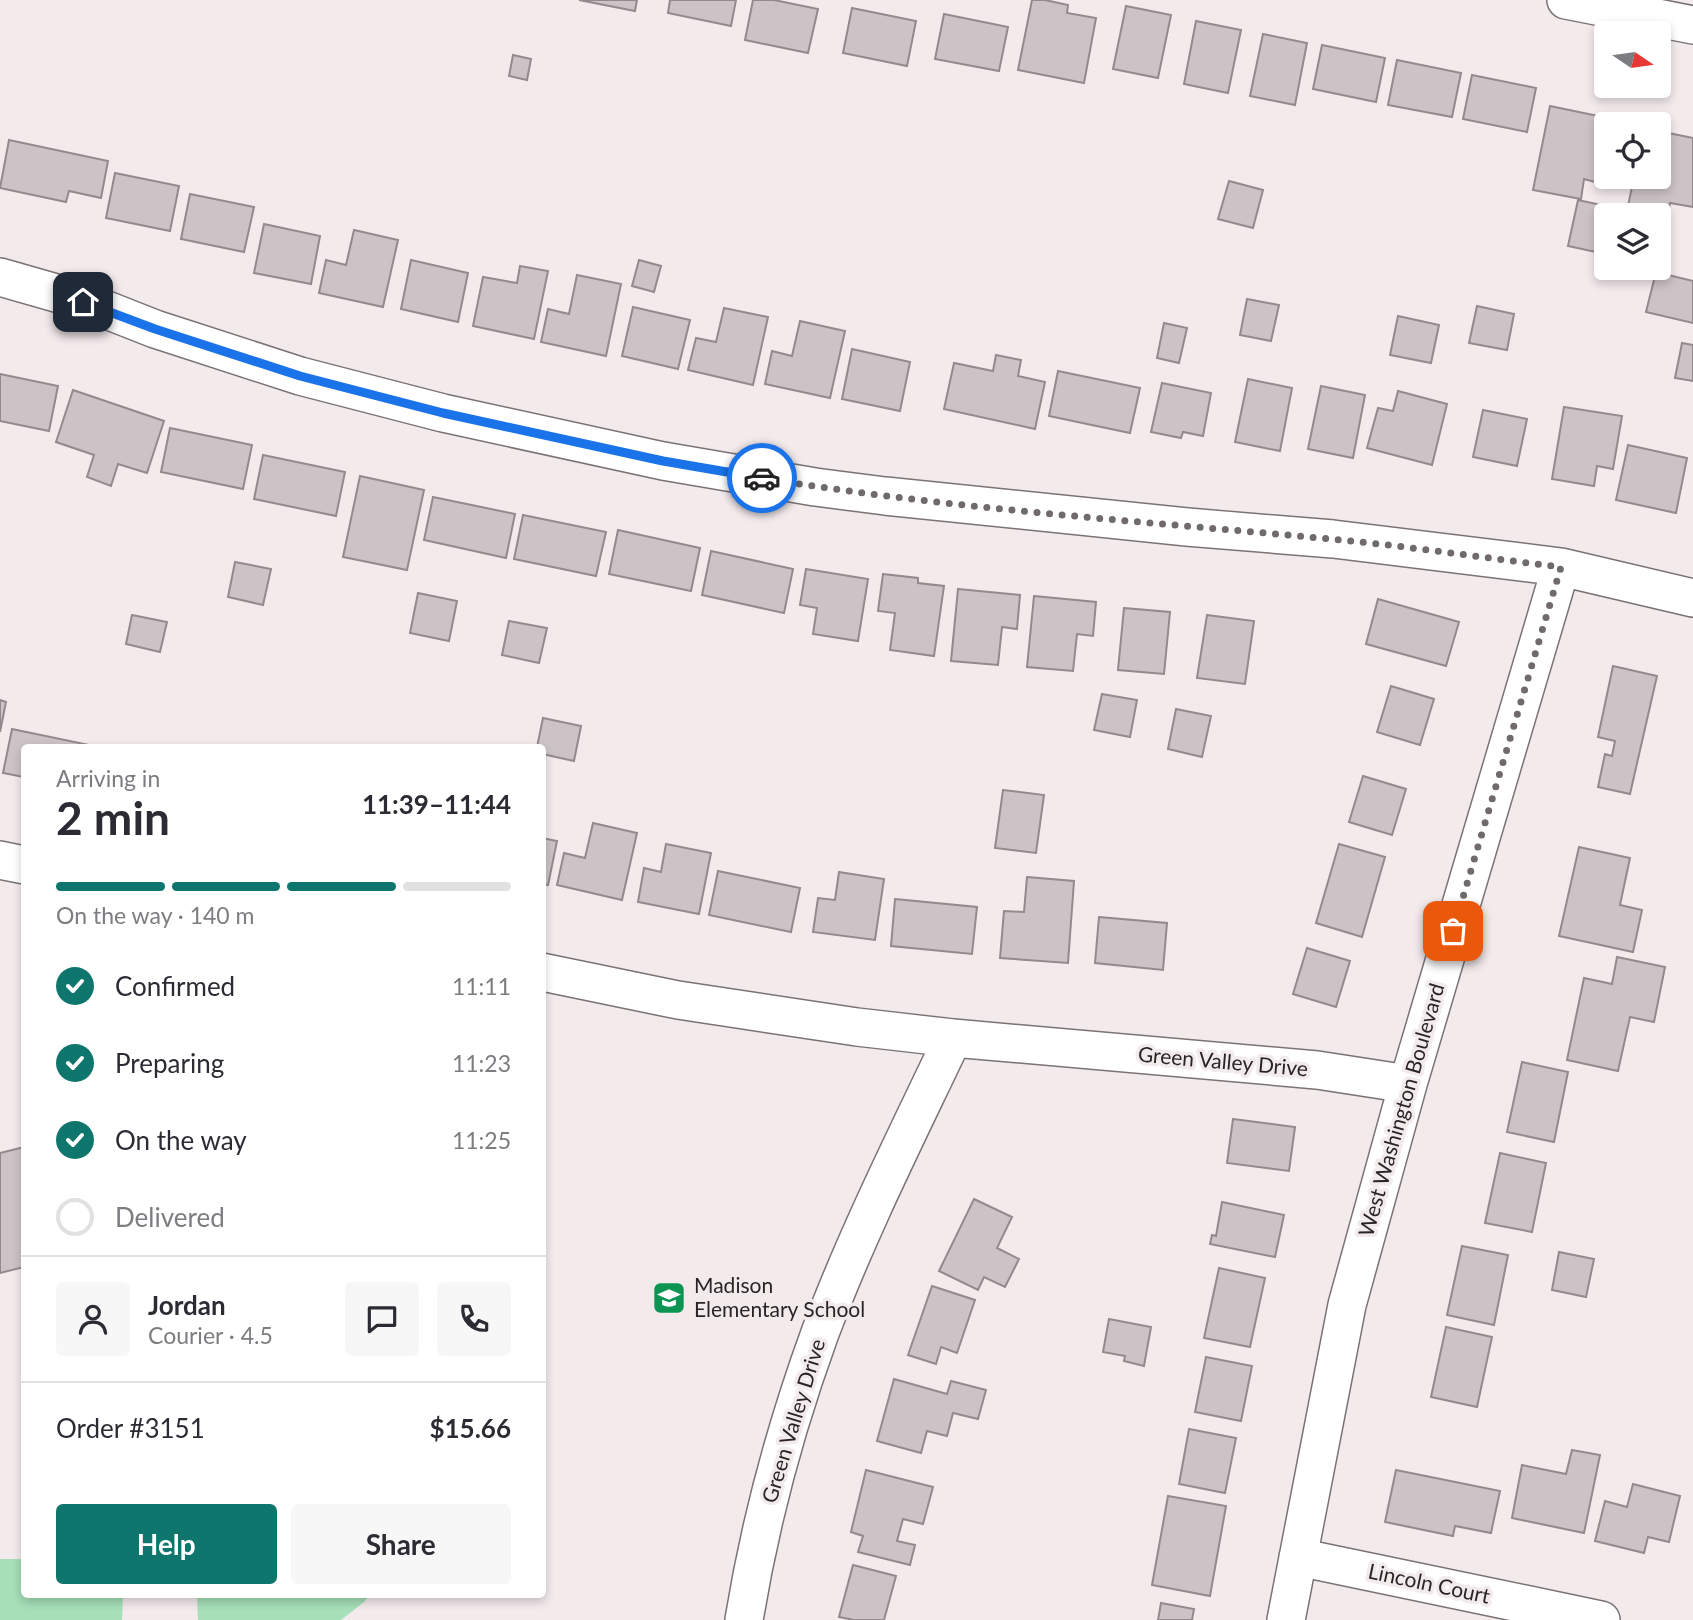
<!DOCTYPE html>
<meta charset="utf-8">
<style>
body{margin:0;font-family:Lato,sans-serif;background:#f7f7f7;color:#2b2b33;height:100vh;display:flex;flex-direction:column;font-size:26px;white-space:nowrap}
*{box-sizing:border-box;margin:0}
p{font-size:23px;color:#7c7c81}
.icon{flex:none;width:38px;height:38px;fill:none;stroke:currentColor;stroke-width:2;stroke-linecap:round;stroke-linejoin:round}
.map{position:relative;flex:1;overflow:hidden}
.panel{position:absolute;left:21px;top:744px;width:525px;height:854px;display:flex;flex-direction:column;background:#fff;border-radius:7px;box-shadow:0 4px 10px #0003}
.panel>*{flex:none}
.needle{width:46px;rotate:103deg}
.buttons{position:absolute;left:1594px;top:21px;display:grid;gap:14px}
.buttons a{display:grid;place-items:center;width:77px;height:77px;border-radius:7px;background:#fff;box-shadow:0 4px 10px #0003;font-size:35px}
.pin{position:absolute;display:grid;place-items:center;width:60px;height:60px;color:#fff;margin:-30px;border-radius:14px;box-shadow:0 4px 10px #0006}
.courier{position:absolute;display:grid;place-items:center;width:70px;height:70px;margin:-35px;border:5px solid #1a73e8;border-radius:50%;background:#fff;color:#222;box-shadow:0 2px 9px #0007}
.summary em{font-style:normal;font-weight:700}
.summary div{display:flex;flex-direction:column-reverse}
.summary{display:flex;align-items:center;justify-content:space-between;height:119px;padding:0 35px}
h1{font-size:46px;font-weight:700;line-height:52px}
.bar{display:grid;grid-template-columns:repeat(4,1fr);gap:10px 7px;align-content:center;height:84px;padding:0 35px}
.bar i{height:9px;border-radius:5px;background:#e1e1e2}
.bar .on{background:#0f766e}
.bar p{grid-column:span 4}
.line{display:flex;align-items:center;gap:18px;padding:0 35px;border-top:2px solid #e1e1e2}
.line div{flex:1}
.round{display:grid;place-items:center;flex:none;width:74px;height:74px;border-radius:7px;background:#f7f7f7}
ol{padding:0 35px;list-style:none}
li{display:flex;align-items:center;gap:21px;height:77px}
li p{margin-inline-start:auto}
li .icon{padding:7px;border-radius:50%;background:#0f766e;color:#fff;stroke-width:4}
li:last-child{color:#7c7c81}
li i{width:38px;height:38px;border:4px solid #e1e1e2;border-radius:50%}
.button{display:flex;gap:14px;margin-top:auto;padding:14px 35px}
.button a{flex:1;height:80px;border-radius:7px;background:#0f766e;color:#fff;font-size:28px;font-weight:700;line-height:80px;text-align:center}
.button a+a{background:#f7f7f7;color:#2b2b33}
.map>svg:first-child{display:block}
.green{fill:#a6dfb8}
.building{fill:#ccc3c6;stroke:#938a8d;stroke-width:2}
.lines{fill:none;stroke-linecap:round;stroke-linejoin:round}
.minor-casing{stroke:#7a7274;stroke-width:40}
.minor{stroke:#fff;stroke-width:37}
.done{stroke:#706a6b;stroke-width:7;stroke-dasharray:0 12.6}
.route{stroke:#1a73e8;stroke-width:9}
.labels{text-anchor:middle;stroke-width:7;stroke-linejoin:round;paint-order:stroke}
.street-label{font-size:21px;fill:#292526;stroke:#f3eaec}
.poi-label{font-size:21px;fill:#292526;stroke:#f3eaec;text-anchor:start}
</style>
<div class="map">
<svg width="1693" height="1620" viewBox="0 0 1693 1620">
<rect width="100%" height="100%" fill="#f3eaec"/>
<path class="green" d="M0,1559H24V1594H123L122,1620H0Z
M197,1594H370L364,1602L341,1620H198Z"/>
<path class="building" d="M579,0H637L635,11Z
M670,0H736L731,26L668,13Z
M753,0H774L818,9L808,53L745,40Z
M1032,0H1045L1068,5L1067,13L1096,18L1084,83L1018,70Z
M1126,6L1171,15L1158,78L1113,69Z
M852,8L916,21L907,66L843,53Z
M944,14L1008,27L999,71L935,59Z
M1196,21L1241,30L1228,93L1184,84Z
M1263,34L1307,43L1295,105L1250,96Z
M1322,45L1385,58L1376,102L1313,89Z
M513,55L531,59L527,80L509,76Z
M1397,60L1461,73L1452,117L1388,105Z
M1472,75L1536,88L1527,132L1463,119Z
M1550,106L1608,118L1595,182L1584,179L1581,199L1533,190Z
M1659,131L1693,138V207L1670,203L1668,215L1628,206L1634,177H1659Z
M9,140L108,161L101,198L69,191L66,202L0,188Z
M115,173L179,186L170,231L106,218Z
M1229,181L1263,190L1253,228L1218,219Z
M190,194L254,207L244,252L181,239Z
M1578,200L1615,208L1613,215H1606L1605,254L1568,246Z
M264,224L320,236L311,284L254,273Z
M354,230L398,240L383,307L319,293L326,260L346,265Z
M411,260L468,273L458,322L401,309Z
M639,260L661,266L654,292L632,286Z
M520,266L548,271L534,339L473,326L483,277L517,283Z
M1656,272L1693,281V323L1646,312Z
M577,275L621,284L606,356L541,342L548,309L569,314Z
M1247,299L1279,305L1271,341L1240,335Z
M1477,306L1514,314L1507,350L1469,343Z
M633,307L690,320L678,369L622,356Z
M724,308L768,317L753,385L688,370L696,338L716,342Z
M1398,316L1439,325L1431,363L1390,355Z
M800,321L845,331L830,398L765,384L772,351L792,356Z
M1164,323L1187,328L1179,363L1157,358Z
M1682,343L1693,345V381L1675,378Z
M852,349L910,362L900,411L842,399Z
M996,355L1021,360L1018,376L1045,382L1035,429L944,409L954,363L993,371Z
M1058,371L1140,388L1130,433L1049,416Z
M0,374L58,386L49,431L0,421Z
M1248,379L1292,388L1280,451L1235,442Z
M1162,383L1211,393L1203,436L1183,432L1181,438L1151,432Z
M1321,386L1365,395L1353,458L1308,449Z
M73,390L164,421L147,473L118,464L111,486L87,477L94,455L56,442Z
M1398,391L1447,404L1432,465L1367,448L1378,408L1393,411Z
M1564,407L1622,416L1613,469L1597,466L1594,486L1552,479Z
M1483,410L1527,419L1517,466L1473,457Z
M170,428L252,445L243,489L161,472Z
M1628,445L1687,458L1676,513L1616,500Z
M263,455L345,472L336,516L254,499Z
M360,476L424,490L407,570L343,557Z
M433,497L515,514L506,558L424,540Z
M523,515L606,532L596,576L514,559Z
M618,530L700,548L691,591L609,574Z
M711,551L793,569L784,613L702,595Z
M235,562L271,569L263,605L228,597Z
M806,569L868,579L858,641L813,634L817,608L800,605Z
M883,574L918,578V583L944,586L934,656L890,650L895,613L878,611Z
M958,589L1020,595L1017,629L1002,627L998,665L951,661Z
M418,593L457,601L449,641L410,633Z
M1034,596L1096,602L1093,636L1077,634L1073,671L1027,667Z
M1378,599L1459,622L1446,666L1366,644Z
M1124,608L1170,612L1164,674L1118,670Z
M132,615L167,622L160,652L126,644Z
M1207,615L1254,621L1245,684L1197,678Z
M509,621L547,628L539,663L502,655Z
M1613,666L1657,676L1630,794L1598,787L1605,754L1612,756L1615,741L1598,737Z
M1391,686L1434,699L1420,745L1377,732Z
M1102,694L1137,700L1130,737L1094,730Z
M0,700L6,702L0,732Z
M1176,709L1211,716L1202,757L1168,749Z
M543,718L581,726L574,761L542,754V747H537Z
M12,729L94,746V747H24V777L3,773Z
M1363,776L1406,789L1392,835L1349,822Z
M1003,790L1044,795L1036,853L995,848Z
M593,823L637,833L622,900L557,885L564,853L585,858Z
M542,838L557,841L548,885L542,884Z
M666,844L711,853L699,914L638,902L644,868L661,872Z
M1339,844L1385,857L1362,937L1316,923Z
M1579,847L1630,858L1620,905L1642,910L1633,952L1559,936Z
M718,871L800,888L791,932L709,915Z
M839,872L884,879L875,940L813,932L818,898L835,900Z
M1027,877L1074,881L1068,963L1000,958L1004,911L1024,912Z
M895,899L977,907L972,954L891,946Z
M1099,917L1167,923L1163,970L1095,963Z
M1307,948L1350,961L1336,1007L1293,994Z
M1617,957L1665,967L1654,1022L1630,1017L1618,1071L1567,1060L1584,978L1612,984Z
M1522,1062L1568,1072L1554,1142L1507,1132Z
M1233,1119L1295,1127L1289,1171L1227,1163Z
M24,1147V1267L0,1273V1153Z
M1500,1153L1546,1163L1532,1232L1485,1223Z
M974,1199L1012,1217L997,1248L1019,1259L1005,1287L984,1277L978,1290L939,1271Z
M1222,1202L1284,1215L1275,1257L1210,1244L1212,1235L1216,1236Z
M1462,1246L1508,1255L1494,1325L1447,1315Z
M1559,1252L1594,1259L1586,1297L1552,1290Z
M1219,1268L1265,1278L1250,1347L1204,1338Z
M932,1286L975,1300L957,1353L941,1347L936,1364L908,1355Z
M1109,1319L1151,1327L1144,1366L1124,1361L1125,1356L1103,1352Z
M1446,1327L1492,1337L1477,1407L1431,1397Z
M1206,1357L1252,1366L1241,1421L1195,1412Z
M894,1379L947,1394L951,1381L986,1390L978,1419L953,1413L947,1436L927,1431L921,1453L877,1441Z
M1189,1429L1236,1438L1225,1493L1179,1484Z
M1572,1450L1600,1455L1584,1533L1512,1518L1522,1465L1566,1474Z
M866,1470L933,1487L923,1524L903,1519L897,1541L915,1545L910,1565L858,1552L863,1536L851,1532Z
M1396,1470L1500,1491L1491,1533L1455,1526L1453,1536L1385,1522Z
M1633,1484L1680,1496L1669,1542L1648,1537L1644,1553L1595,1541L1605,1501L1627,1507Z
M1168,1496L1226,1506L1210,1596L1152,1585Z
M853,1565L896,1576L884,1620H854L839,1617Z
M1161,1603L1194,1609L1192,1620H1158Z"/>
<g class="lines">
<defs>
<path id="minor" d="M1566,0L1693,25
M0,277L84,301L155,329L300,376L443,413L663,461L815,487L885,496L1187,527L1333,539L1561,567L1693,598
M0,860L24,865
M542,972L678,1000L857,1027L953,1038
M1298,1557L1601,1620
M744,1620C760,1522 786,1426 820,1333C858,1232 907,1135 953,1038L1317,1070L1408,1084
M1286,1620L1347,1305L1408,1084L1561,567"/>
</defs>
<use href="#minor" class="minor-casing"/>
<use href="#minor" class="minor"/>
</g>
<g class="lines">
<path class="done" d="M762,478C950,509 1141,521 1330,539C1407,546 1484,558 1561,567L1453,931"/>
<path class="route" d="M83,302L155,329L300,376L443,413L663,461L762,478"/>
</g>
<defs>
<symbol id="school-square" viewBox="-11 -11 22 22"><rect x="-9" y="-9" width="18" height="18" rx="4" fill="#0c9453" stroke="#f3eaec"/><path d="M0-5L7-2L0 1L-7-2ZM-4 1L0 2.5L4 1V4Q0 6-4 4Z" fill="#fff"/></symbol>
</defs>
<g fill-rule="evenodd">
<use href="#school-square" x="650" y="1279" width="38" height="38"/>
</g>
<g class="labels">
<g class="street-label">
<text transform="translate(1223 1062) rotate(5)" y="7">Green Valley Drive</text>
<text transform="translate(1402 1110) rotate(-74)" y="7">West Washington Boulevard</text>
<text transform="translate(794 1421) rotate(-73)" y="7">Green Valley Drive</text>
<text transform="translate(1429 1584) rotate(12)" y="7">Lincoln Court</text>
</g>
<g class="poi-label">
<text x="694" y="1293">Madison<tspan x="694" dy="24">Elementary School</tspan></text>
</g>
</g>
</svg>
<div class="buttons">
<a><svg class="needle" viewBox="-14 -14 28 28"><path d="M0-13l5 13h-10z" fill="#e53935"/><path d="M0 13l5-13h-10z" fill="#7c7c81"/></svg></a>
<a><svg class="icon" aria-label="locate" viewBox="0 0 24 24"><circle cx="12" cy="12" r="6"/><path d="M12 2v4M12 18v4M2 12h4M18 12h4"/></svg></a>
<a><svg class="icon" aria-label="layers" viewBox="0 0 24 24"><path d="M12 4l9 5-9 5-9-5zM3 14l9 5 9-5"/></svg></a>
</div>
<div class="pin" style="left:1453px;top:931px;background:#ea580c"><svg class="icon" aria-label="bag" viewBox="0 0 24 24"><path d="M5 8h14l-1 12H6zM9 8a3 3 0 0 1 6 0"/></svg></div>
<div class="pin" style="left:83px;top:302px;background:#1f2937"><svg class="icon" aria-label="home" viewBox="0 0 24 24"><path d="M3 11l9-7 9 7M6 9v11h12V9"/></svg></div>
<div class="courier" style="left:762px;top:478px"><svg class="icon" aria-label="car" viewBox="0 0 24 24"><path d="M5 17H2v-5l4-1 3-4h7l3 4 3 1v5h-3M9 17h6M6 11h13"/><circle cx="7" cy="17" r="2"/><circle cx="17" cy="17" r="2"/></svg></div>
<section class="panel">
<div class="summary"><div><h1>2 min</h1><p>Arriving in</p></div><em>11:39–11:44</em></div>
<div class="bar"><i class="on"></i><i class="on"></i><i class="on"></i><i></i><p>On the way · 140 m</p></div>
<ol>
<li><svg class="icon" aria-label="check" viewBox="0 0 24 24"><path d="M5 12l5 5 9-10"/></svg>Confirmed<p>11:11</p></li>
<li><svg class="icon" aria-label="check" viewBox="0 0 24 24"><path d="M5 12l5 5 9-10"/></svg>Preparing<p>11:23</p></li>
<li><svg class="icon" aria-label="check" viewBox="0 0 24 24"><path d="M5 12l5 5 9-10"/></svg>On the way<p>11:25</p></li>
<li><i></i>Delivered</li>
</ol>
<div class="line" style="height:126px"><a class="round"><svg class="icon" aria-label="person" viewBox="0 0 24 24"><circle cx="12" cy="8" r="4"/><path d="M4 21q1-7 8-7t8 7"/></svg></a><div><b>Jordan</b><p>Courier · 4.5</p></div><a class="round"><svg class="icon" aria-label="chat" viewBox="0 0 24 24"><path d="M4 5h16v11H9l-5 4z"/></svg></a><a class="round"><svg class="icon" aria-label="phone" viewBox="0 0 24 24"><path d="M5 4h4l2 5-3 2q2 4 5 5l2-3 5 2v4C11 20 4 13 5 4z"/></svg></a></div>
<div class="line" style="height:91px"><div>Order #3151</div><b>$15.66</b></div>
<div class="button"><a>Help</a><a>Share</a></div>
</section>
</div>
